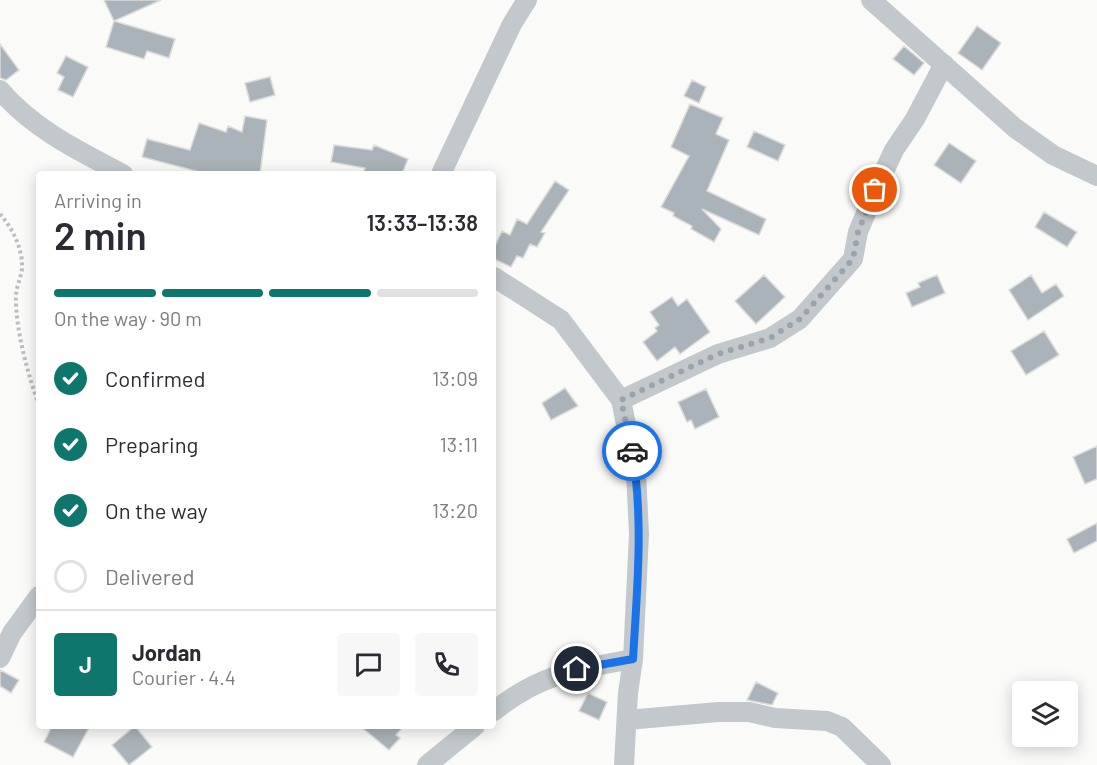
<!DOCTYPE html>
<meta charset="utf-8">
<style>
body{margin:0;font-family:Barlow,sans-serif;background:#f7f7f7;color:#2b2b33;height:100vh;display:flex;flex-direction:column;font-size:22px;white-space:nowrap}
*{box-sizing:border-box;margin:0}
p{font-size:20px;color:#7c7c81}
.icon{flex:none;width:33px;height:33px;fill:none;stroke:currentColor;stroke-width:2;stroke-linecap:round;stroke-linejoin:round}
.map{position:relative;flex:1;overflow:hidden}
.side{position:absolute;left:36px;top:171px;width:460px;height:558px;display:flex;flex-direction:column;background:#fff;border-radius:6px;box-shadow:0 3px 15px #0003}
.side>*{flex:none}
.fabs{position:absolute;left:1012px;top:681px;display:grid;gap:12px}
.fabs a{display:grid;place-items:center;width:66px;height:66px;border-radius:6px;background:#fff;box-shadow:0 3px 15px #0003;font-size:30px}
.pin{position:absolute;display:grid;place-items:center;width:51px;height:51px;color:#fff;margin:-26px;border:3px solid #fff;border-radius:50%;box-shadow:0 2px 6px #0007}
.courier{position:absolute;display:grid;place-items:center;width:60px;height:60px;margin:-30px;border:4px solid #1a73e8;border-radius:50%;background:#fff;color:#222;box-shadow:0 2px 8px #0007}
.head em{font-style:normal;font-weight:600}
.head div{display:flex;flex-direction:column-reverse}
.head{display:flex;align-items:center;justify-content:space-between;height:102px;padding:0 18px}
h1{font-size:39px;font-weight:600;line-height:45px}
.bar{display:grid;grid-template-columns:repeat(4,1fr);gap:9px 6px;align-content:center;height:72px;padding:0 18px}
.bar i{height:8px;border-radius:4px;background:#e1e1e2}
.bar .current{background:#0f766e}
.bar p{grid-column:span 4}
.line{display:flex;align-items:center;gap:15px;padding:0 18px;border-top:2px solid #e1e1e2}
.line div{flex:1}
.round{display:grid;place-items:center;flex:none;width:63px;height:63px;border-radius:6px;background:#f7f7f7}
ol{padding:0 18px;list-style:none}
li{display:flex;align-items:center;gap:18px;height:66px}
li p{margin-inline-start:auto}
li .icon{padding:6px;border-radius:50%;background:#0f766e;color:#fff;stroke-width:4}
li:last-child{color:#7c7c81}
li i{width:33px;height:33px;border:3px solid #e1e1e2;border-radius:50%}
.map>svg:first-child{display:block}
.building{fill:#aab3b9;stroke:#dcdcda;stroke-width:1.5}
.lines{fill:none;stroke-linecap:round;stroke-linejoin:round}
.path{stroke:#bbbfc2;stroke-width:4;stroke-dasharray:3 3;stroke-linecap:butt}
.street{stroke:#c3c8cc;stroke-width:20}
.done{stroke:#99a4ac;stroke-width:6;stroke-dasharray:0 10.8}
.route{stroke:#1a73e8;stroke-width:8}
</style>
<div class="map">
<svg width="1097" height="765" viewBox="0 0 1097 765">
<rect width="100%" height="100%" fill="#fafaf8"/>
<path class="building" d="M104,0H161L114,21Z
M114,21L175,39L169,58L147,51L144,59L106,47Z
M977,26L1001,43L982,70L958,53Z
M0,44L19,70L6,80L0,78Z
M904,46L924,63L914,75L893,59Z
M66,56L88,67L73,97L58,90L64,77L57,73Z
M270,77L275,95L250,102L245,83Z
M692,80L706,87L699,103L684,96Z
M690,104L723,118L716,134L729,140L707,191L766,219L759,235L702,209L721,229L714,242L691,229L692,226L673,216L674,213L661,207L689,156L671,147Z
M245,116L267,120L260,174H195L196,171L142,157L147,139L190,150L199,123L226,132L228,126L242,132Z
M754,131L785,145L778,161L747,147Z
M949,143L976,161L961,183L934,165Z
M334,145L372,150L374,145L408,159L402,174H363L365,168L331,162Z
M555,181L569,190L541,232L545,233L537,247L530,244L523,258L517,256L511,267L494,259V248L502,231L510,235L517,219L527,224Z
M1044,212L1077,232L1067,247L1035,227Z
M764,275L785,297L756,324L735,301Z
M937,275L945,293L912,307L906,293L920,287L918,283Z
M1031,275L1042,293L1056,284L1064,296L1028,320L1009,290Z
M672,297L678,306L687,299L710,332L680,354L675,347L657,361L643,342L657,331L655,328L659,325L650,312Z
M1044,331L1059,355L1026,375L1011,351Z
M565,388L578,406L551,420L542,403Z
M706,389L719,417L695,429L691,420L687,422L678,402Z
M1097,446V479L1085,484L1073,457Z
M1097,523V541L1074,553L1067,539Z
M0,670L19,680L11,693L0,686Z
M756,682L778,693L772,705L747,700Z
M588,693L607,702L599,720L579,711Z
M52,726H90L73,757L44,742Z
M135,726L152,747L129,765L112,745Z
M360,726H404L396,735L400,738L389,750Z"/>
<g class="lines">
<path class="path" d="M0,214C13,229 23,249 22,269C21,278 16,287 16,296C15,328 28,375 39,405"/>
<path class="street" d="M871,0L1015,128L1053,155L1097,176
M0,90C33,129 79,151 123,174
M441,174L512,24L527,0
M494,277L561,320L621,400L636,473L639,534L633,659L628,693L624,765
M621,400L718,354L770,338L800,319L853,259L858,232L875,191L894,150L915,119L944,64
M0,658L12,633L39,596
M494,711C540,674 577,669 633,659
M627,720L718,712H749L775,718L827,721L842,727L881,765
M427,765L475,726"/>
</g>
<g class="lines">
<path class="done" d="M632,451L621,400L718,354L770,338L800,319L853,259L858,232L875,190"/>
<path class="route" d="M577,669L633,659C637,590 644,519 632,451"/>
</g>
</svg>
<div class="fabs">
<a><svg class="icon" aria-label="layers" viewBox="0 0 24 24"><path d="M12 4l9 5-9 5-9-5zM3 14l9 5 9-5"/></svg></a>
</div>
<div class="pin" style="left:875px;top:190px;background:#ea580c"><svg class="icon" aria-label="bag" viewBox="0 0 24 24"><path d="M5 8h14l-1 12H6zM9 8a3 3 0 0 1 6 0"/></svg></div>
<div class="pin" style="left:577px;top:669px;background:#1f2937"><svg class="icon" aria-label="home" viewBox="0 0 24 24"><path d="M3 11l9-7 9 7M6 9v11h12V9"/></svg></div>
<div class="courier" style="left:632px;top:451px"><svg class="icon" aria-label="car" viewBox="0 0 24 24"><path d="M5 17H2v-5l4-1 3-4h7l3 4 3 1v5h-3M9 17h6M6 11h13"/><circle cx="7" cy="17" r="2"/><circle cx="17" cy="17" r="2"/></svg></div>
<section class="side">
<div class="head"><div><h1>2 min</h1><p>Arriving in</p></div><em>13:33–13:38</em></div>
<div class="bar"><i class="current"></i><i class="current"></i><i class="current"></i><i></i><p>On the way · 90 m</p></div>
<ol>
<li><svg class="icon" aria-label="check" viewBox="0 0 24 24"><path d="M5 12l5 5 9-10"/></svg>Confirmed<p>13:09</p></li>
<li><svg class="icon" aria-label="check" viewBox="0 0 24 24"><path d="M5 12l5 5 9-10"/></svg>Preparing<p>13:11</p></li>
<li><svg class="icon" aria-label="check" viewBox="0 0 24 24"><path d="M5 12l5 5 9-10"/></svg>On the way<p>13:20</p></li>
<li><i></i>Delivered</li>
</ol>
<div class="line" style="height:108px"><b class="round" style="background:#0f766e;color:#fff">J</b><div><b>Jordan</b><p>Courier · 4.4</p></div><a class="round"><svg class="icon" aria-label="chat" viewBox="0 0 24 24"><path d="M4 5h16v11H9l-5 4z"/></svg></a><a class="round"><svg class="icon" aria-label="phone" viewBox="0 0 24 24"><path d="M5 4h4l2 5-3 2q2 4 5 5l2-3 5 2v4C11 20 4 13 5 4z"/></svg></a></div>
</section>
</div>
